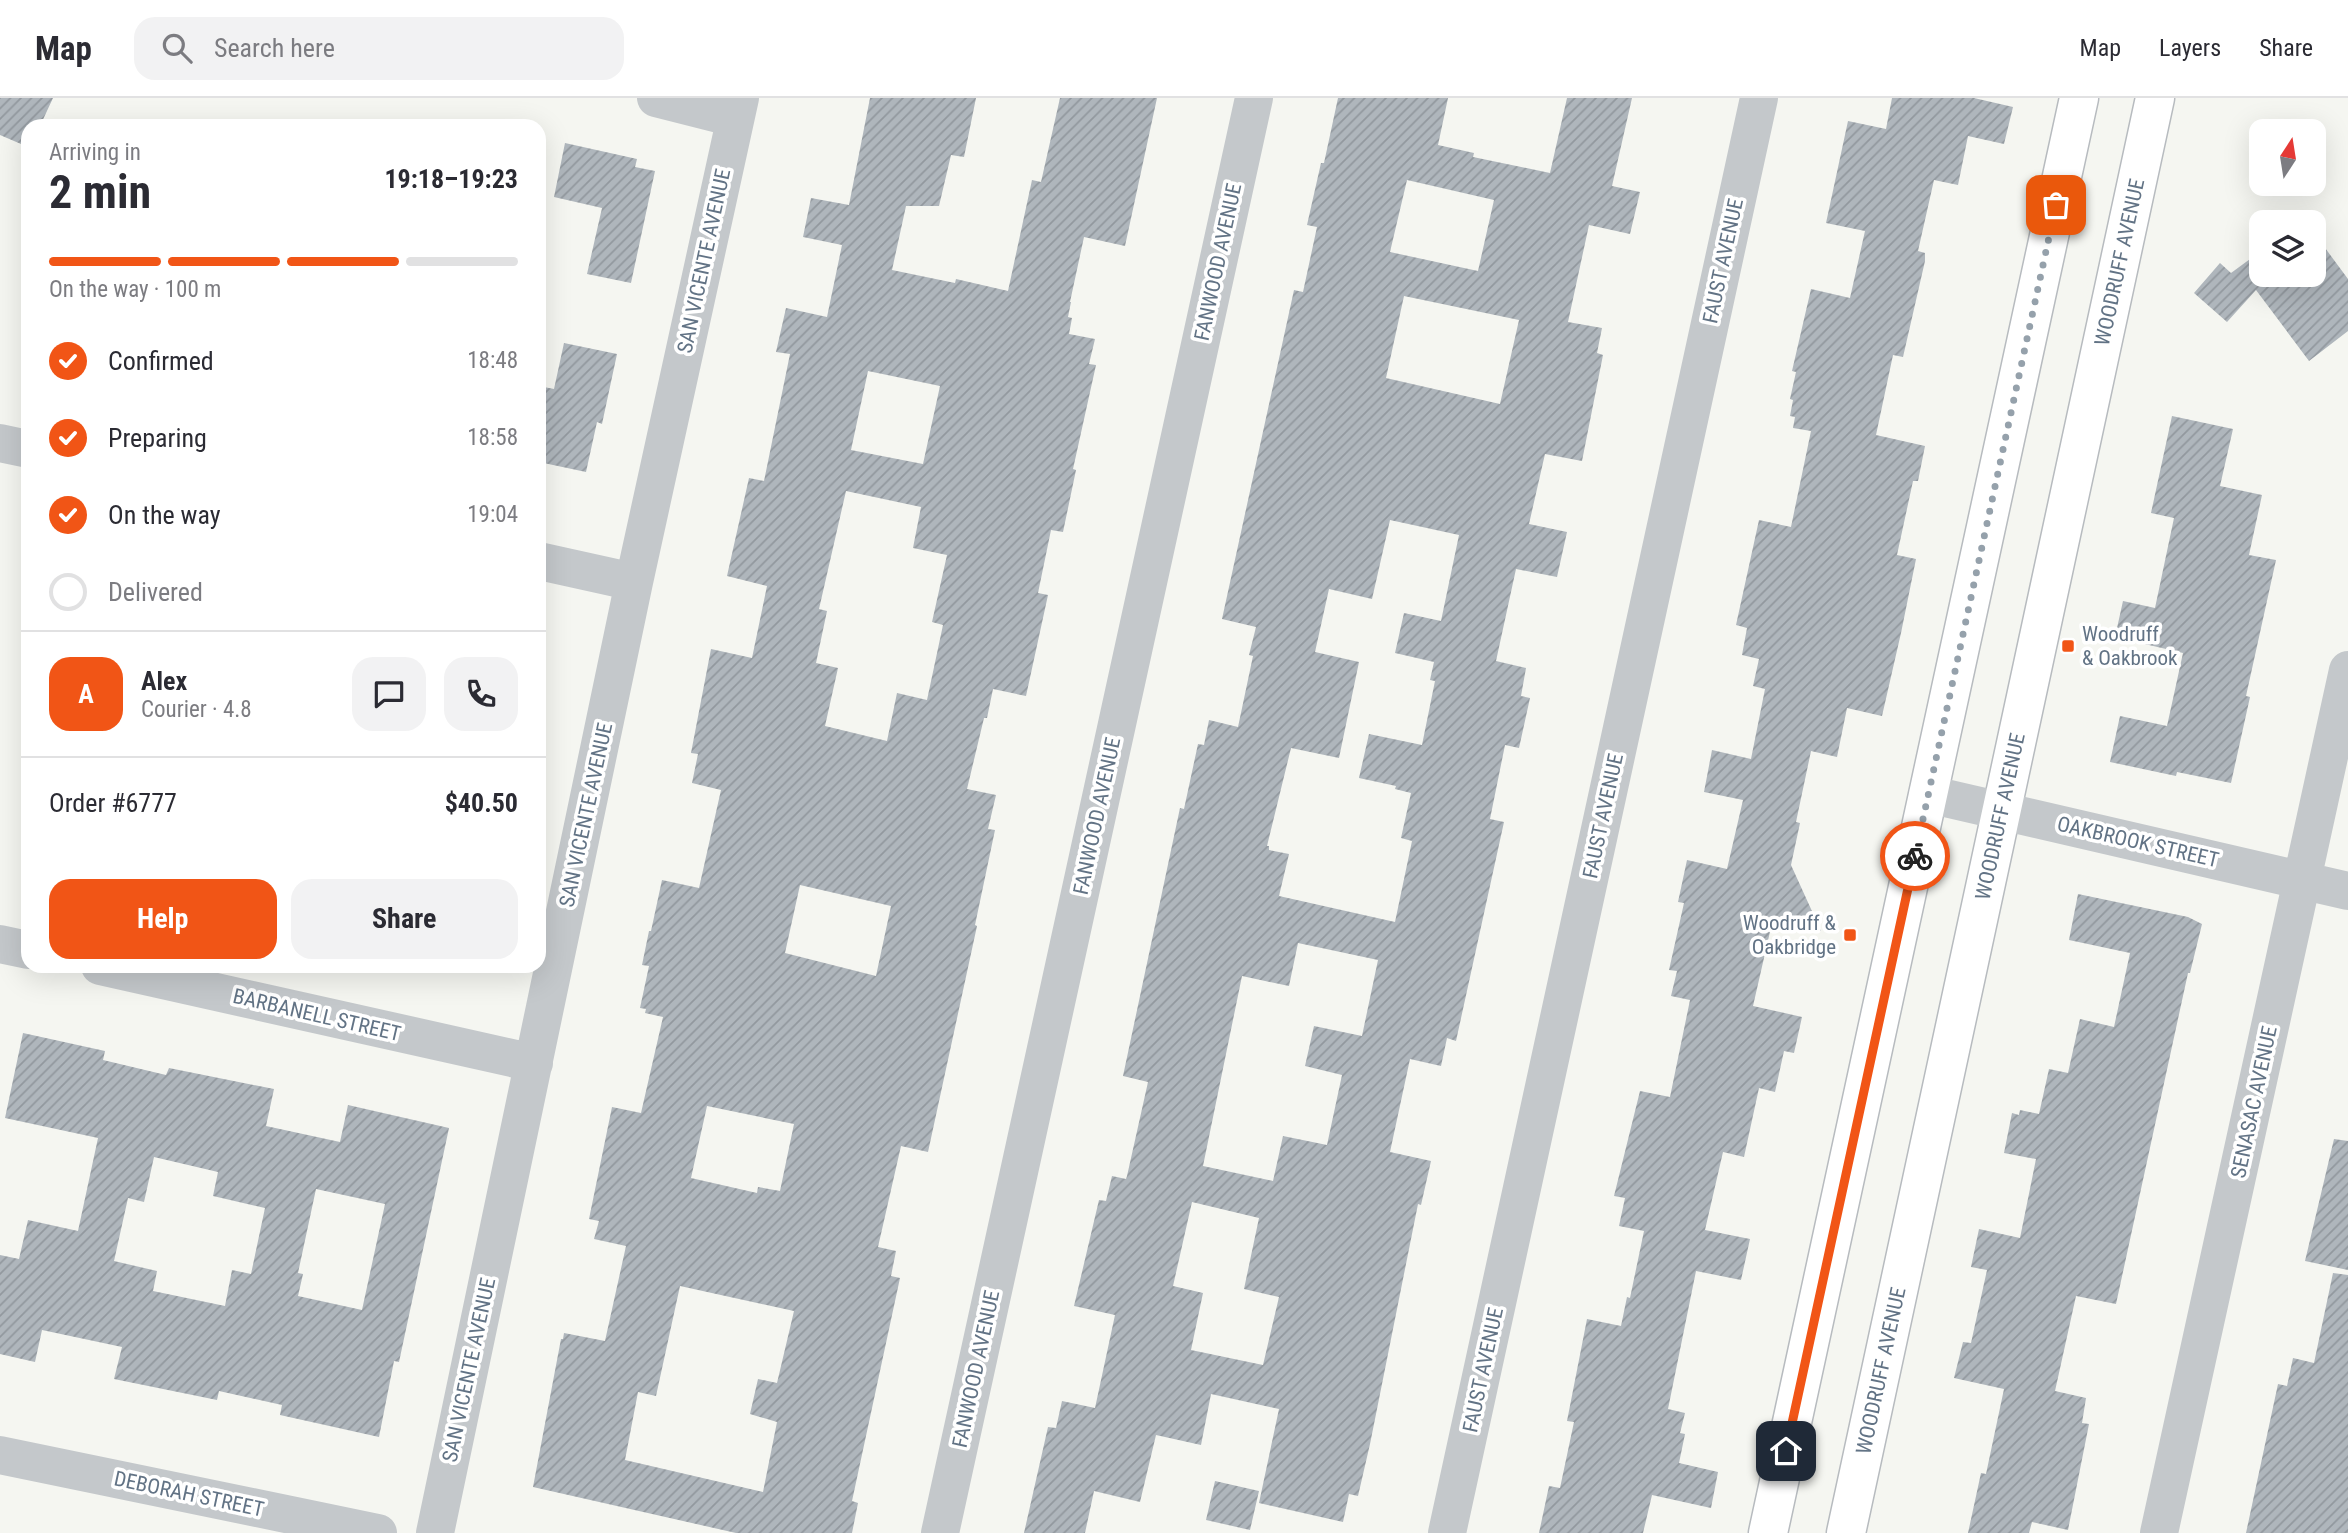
<!DOCTYPE html>
<meta charset="utf-8">
<style>
body{margin:0;font-family:"Roboto Condensed",sans-serif;background:#f2f2f3;color:#2b2b33;height:100vh;display:flex;flex-direction:column;font-size:26px;white-space:nowrap}
*{box-sizing:border-box;margin:0}
p{font-size:23px;color:#7c7c81}
.icon{flex:none;width:38px;height:38px;fill:none;stroke:currentColor;stroke-width:2;stroke-linecap:round;stroke-linejoin:round}
.map{position:relative;flex:1;overflow:hidden}
.details{position:absolute;left:21px;top:21px;width:525px;height:854px;display:flex;flex-direction:column;background:#fff;border-radius:21px;box-shadow:0 7px 28px #0002}
.details>*{flex:none}
.needle{width:46px;rotate:12deg}
.tools{position:absolute;left:2249px;top:21px;display:grid;gap:14px}
.tools a{display:grid;place-items:center;width:77px;height:77px;border-radius:14px;background:#fff;box-shadow:0 7px 28px #0002;font-size:35px}
.pin{position:absolute;display:grid;place-items:center;width:60px;height:60px;color:#fff;margin:-30px;border-radius:14px;box-shadow:0 4px 10px #0006}
.courier{position:absolute;display:grid;place-items:center;width:70px;height:70px;margin:-35px;border:5px solid #f15516;border-radius:50%;background:#fff;color:#222;box-shadow:0 2px 9px #0007}
.head em{font-style:normal;font-weight:700}
.head div{display:flex;flex-direction:column-reverse}
.head{display:flex;align-items:center;justify-content:space-between;height:119px;padding:0 28px}
h1{font-size:46px;font-weight:700;line-height:52px}
.bar{display:grid;grid-template-columns:repeat(4,1fr);gap:10px 7px;align-content:center;height:84px;padding:0 28px}
.bar i{height:9px;border-radius:5px;background:#e1e1e2}
.bar .current{background:#f15516}
.bar p{grid-column:span 4}
.line{display:flex;align-items:center;gap:18px;padding:0 28px;border-top:2px solid #e1e1e2}
.line div{flex:1}
.round{display:grid;place-items:center;flex:none;width:74px;height:74px;border-radius:21px;background:#f2f2f3}
ol{padding:0 28px;list-style:none}
li{display:flex;align-items:center;gap:21px;height:77px}
li p{margin-inline-start:auto}
li .icon{padding:7px;border-radius:50%;background:#f15516;color:#fff;stroke-width:4}
li:last-child{color:#7c7c81}
li i{width:38px;height:38px;border:4px solid #e1e1e2;border-radius:50%}
.button{display:flex;gap:14px;margin-top:auto;padding:14px 28px}
.button a{flex:1;height:80px;border-radius:21px;background:#f15516;color:#fff;font-size:28px;font-weight:700;line-height:80px;text-align:center}
.button a+a{background:#f2f2f3;color:#2b2b33}
header{display:flex;align-items:center;gap:42px;box-sizing:border-box;height:98px;padding:0 35px;background:#fff;border-bottom:2px solid #e1e1e2}
header strong{font-size:33px}
nav{display:flex;gap:38px;margin-inline-start:auto;font-size:24px}
.search{width:490px;height:63px;background:#f2f2f3;display:flex;align-items:center;gap:18px;box-sizing:border-box;padding:0 24px;border-radius:21px;color:#7c7c81;font-size:26px}
.map>svg:first-child{display:block}
.building{fill:url(#building-hatch);fill-rule:evenodd}
.lines{fill:none;stroke-linecap:round;stroke-linejoin:round}
.major-casing{stroke:#b7bbbf;stroke-width:41}
.minor{stroke:#c4c8cb;stroke-width:38}
.major{stroke:#fff;stroke-width:38}
.done{stroke:#95a1ab;stroke-width:7;stroke-dasharray:0 12.6}
.route{stroke:#f15516;stroke-width:9}
.poi-dot{fill:#f15516;stroke:#fff;stroke-width:2.5}
.labels{text-anchor:middle;stroke-width:7;stroke-linejoin:round;paint-order:stroke}
.street-label{font-size:21px;fill:#627385;stroke:#fff}
.poi-label{font-size:21px;fill:#627385;stroke:#fff;text-anchor:start}
</style>
<header>
<strong>Map</strong>
<div class="search"><svg class="icon" aria-label="search" viewBox="0 0 24 24"><circle cx="10" cy="10" r="6"/><path d="M15 15l6 6"/></svg>Search here</div>
<nav><a>Map</a><a>Layers</a><a>Share</a></nav>
</header>
<div class="map">
<svg width="2348" height="1435" viewBox="0 0 2348 1435">
<defs>
<pattern id="building-hatch" width="6" height="6" patternUnits="userSpaceOnUse" patternTransform="scale(1.75)"><rect width="6" height="6" fill="#afb6bc"/><path d="M-1 1l2-2M0 6l6-6M5 7l2-2" fill="none" stroke="#92989e"/></pattern>
</defs>
<rect width="100%" height="100%" fill="#f5f6f1"/>
<path class="building" d="M0,0H53L40,28H28V49L0,37Z
M870,0H976L964,59L951,57L939,108H906L892,172L955,185L956,181L1008,193L1032,82L1041,84L1060,0H1157L1125,148L1084,139L1070,204H1071L1068,219L1072,220L1069,236L1095,241L1089,266L1096,267L1073,371L1076,372L1063,434L1051,432L1038,495L1048,497L1026,598L993,591L987,620H984L967,691L996,697L988,731L995,732L975,827L977,828L928,1054L901,1048L878,1149L896,1153L891,1178L900,1180L852,1403L858,1405L852,1435H736L533,1389L561,1241H563L564,1235L605,1243L626,1148L594,1141L599,1123L589,1121L612,1009L641,1015L663,919L645,915L646,911L640,910L649,868L642,867L649,833H651L662,782L699,790L721,692L692,685L698,656L691,655L711,551L752,560L767,488L727,478L749,380L764,383L790,256L776,254L786,210L827,219L842,147L803,139L811,100L849,107ZM868,273L940,288L923,366L851,352ZM846,393L921,409L913,450L947,457L932,524L943,527L927,602L897,595L887,643L825,628L838,570L816,565L827,513L819,511ZM800,787L891,808L876,878L785,855ZM707,1008L794,1026L780,1093L758,1089L757,1095L691,1080ZM680,1188L794,1213L777,1285L758,1281L750,1316L777,1324L763,1394L625,1362L638,1294L656,1298Z
M1338,0H1448L1438,47L1474,55L1473,59L1550,75L1567,0H1632L1612,88L1640,94L1630,136L1589,127L1568,224L1602,230L1597,255L1603,257L1582,363L1545,356L1529,426L1567,434L1557,479L1516,471L1496,563L1526,570L1521,598L1530,600L1519,650L1505,647L1490,721L1504,724L1456,943L1447,940L1441,968L1410,961L1390,1054L1431,1063L1421,1107L1418,1106L1370,1346L1358,1398L1349,1396L1343,1424L1259,1405L1279,1311L1211,1296L1201,1347L1156,1337L1140,1404L1094,1393L1085,1435H1024L1048,1329L1056,1330L1062,1303L1095,1310L1115,1217L1074,1208L1099,1102L1106,1103L1112,1078L1126,1081L1127,1078L1148,984L1123,978L1180,710L1184,711L1198,646L1204,647L1209,622L1238,629L1253,558L1249,557L1256,529L1222,521L1294,192L1303,194L1317,129L1307,127L1321,65H1324ZM1407,82L1494,102L1478,173L1390,154ZM1404,198L1519,222L1500,306L1386,280ZM1390,422L1459,437L1441,523L1404,515L1395,555L1434,564L1430,582L1435,583L1422,647L1369,636L1359,680L1396,688L1395,691L1411,695L1401,740L1412,743L1395,824L1279,798L1289,756L1269,752V748H1267L1291,650L1339,660L1359,564L1315,554L1329,491L1372,501ZM1298,845L1378,862L1362,938L1314,928L1305,968L1342,977L1327,1047L1283,1038L1273,1083L1203,1068L1242,878L1289,888ZM1192,1104L1259,1120L1244,1191L1279,1199L1263,1267L1191,1252L1203,1195L1173,1188Z
M1892,0H1974L2013,9L2004,46L1968,38L1958,87L1934,82L1918,153L1925,155V163L1903,259L1893,257L1876,337L1925,348L1918,383H1913L1897,457L1916,461L1901,535L1882,618L1847,610L1837,659L1811,653L1796,724L1800,725L1791,767L1821,833L1780,823L1779,827L1772,825L1753,908L1802,919L1794,955L1784,953L1775,994L1759,990L1744,1059L1723,1054L1705,1132L1750,1141L1741,1182L1696,1173L1668,1311L1685,1315L1680,1335L1685,1336L1679,1365L1718,1374L1711,1410L1652,1397L1643,1435H1539L1549,1388L1560,1390L1574,1324L1567,1323L1587,1221L1621,1228L1627,1199L1630,1200L1644,1133L1619,1128L1625,1100L1614,1098L1640,993L1670,999L1690,902L1671,898L1677,873L1669,872L1684,805L1678,804L1687,762L1727,771L1743,702L1704,694L1712,652L1751,661L1765,591L1753,588L1759,561L1742,557L1747,530L1736,527L1759,422L1791,429L1811,333L1793,330L1795,319L1790,318L1793,302L1790,301L1796,274L1792,273L1811,191L1850,200L1865,133L1826,125L1848,23L1886,31Z
M565,45L637,61L635,69L655,73L631,185L587,176L602,110L554,99Z
M2314,135L2348,181V233L2309,263L2256,192L2227,224L2194,195L2220,165L2231,175L2261,153V177H2314Z
M564,245L617,256L602,326L597,324L586,374L539,364V288L554,291Z
M2172,318L2233,331L2220,388L2262,397L2249,457L2276,462L2246,598L2250,599L2231,685L2177,674L2176,678L2110,664L2120,618L2167,628L2183,555L2115,539L2123,503L2155,510L2174,420L2151,415Z
M2078,796L2188,819L2202,826L2190,875H2188L2116,1206L2076,1198L2055,1293L2086,1300L2082,1325L2089,1326L2068,1432L2032,1424L2029,1435H1968L1981,1375L1986,1376L2004,1291L1954,1280L1963,1244L1971,1245L1987,1172L1971,1169L1979,1131L2020,1140L2036,1061L2004,1055L2012,1015L2019,1017L2020,1012L2039,1016L2049,971L2068,975L2080,921L2114,929L2130,855L2069,842Z
M23,935L105,953L103,962L166,977L169,970L274,991L266,1028L340,1044L348,1007L449,1030L399,1264L394,1263L379,1339L280,1317L282,1307L219,1293L217,1302L114,1281L122,1249L42,1232L35,1264L0,1256V1157L19,1161L28,1122L78,1133L98,1040L5,1020ZM154,1059L218,1074L213,1098L265,1110L251,1176L232,1172L225,1208L153,1193L157,1173L114,1163L128,1100L144,1104ZM316,1091L385,1106L362,1212L298,1198L303,1176L298,1175Z
M2334,1041L2348,1043V1172L2305,1163Z
M2333,1175L2348,1177V1435H2246L2278,1286L2287,1288L2293,1260L2314,1265Z
M1215,1383L1259,1393L1250,1432L1206,1422Z"/>
<g class="lines">
<defs>
<g id="major">
<path d="M1768,1435L2079,0"/>
<path id="s1" d="M1846,1435L2155,0"/>
</g>
</defs>
<use href="#major" class="major-casing"/>
<path class="minor" d="M656,0L735,20
M0,345L28,351
M539,463L634,484
M1928,696L2348,793
M0,846L28,852
M100,868L534,965
M0,1357L378,1435
M435,1435L634,484L740,0
M940,1435L1254,0
M1447,1435L1759,0
M2159,1435L2348,572"/>
<use href="#major" class="major"/>
</g>
<g class="lines">
<path class="done" d="M1915,758L2056,107"/>
<path class="route" d="M1786,1353L1915,758"/>
</g>
<g class="poi-dot">
<rect x="2061" y="541" width="14" height="14" rx="3.5"/>
<rect x="1843" y="830" width="14" height="14" rx="3.5"/>
</g>
<g class="labels">
<g class="street-label">
<text transform="translate(704 163) rotate(-78)" y="7">SAN VICENTE AVENUE</text>
<text transform="translate(1723 163) rotate(-78)" y="7">FAUST AVENUE</text>
<text dy="7" stroke="none"><textPath href="#s1" startOffset="1300">WOODRUFF AVENUE</textPath></text>
<text transform="translate(1218 164) rotate(-78)" y="7">FANWOOD AVENUE</text>
<text transform="translate(586 717) rotate(-78)" y="7">SAN VICENTE AVENUE</text>
<text dy="7" stroke="none"><textPath href="#s1" startOffset="733">WOODRUFF AVENUE</textPath></text>
<text transform="translate(1097 718) rotate(-78)" y="7">FANWOOD AVENUE</text>
<text transform="translate(1603 718) rotate(-78)" y="7">FAUST AVENUE</text>
<text transform="translate(2138 744) rotate(13)" y="7">OAKBROOK STREET</text>
<text transform="translate(317 917) rotate(13)" y="7">BARBANELL STREET</text>
<text transform="translate(2254 1004) rotate(-78)" y="7">SENASAC AVENUE</text>
<text transform="translate(976 1271) rotate(-78)" y="7">FANWOOD AVENUE</text>
<text transform="translate(469 1272) rotate(-78)" y="7">SAN VICENTE AVENUE</text>
<text transform="translate(1483 1272) rotate(-78)" y="7">FAUST AVENUE</text>
<text dy="7" stroke="none"><textPath href="#s1" startOffset="166">WOODRUFF AVENUE</textPath></text>
<text transform="translate(189 1396) rotate(12)" y="7">DEBORAH STREET</text>
</g>
<g class="poi-label">
<text x="2082" y="543">Woodruff<tspan x="2082" dy="24">&amp; Oakbrook</tspan></text>
<text x="1836" y="832" text-anchor="end">Woodruff &amp;<tspan x="1836" dy="24">Oakbridge</tspan></text>
</g>
</g>
</svg>
<div class="tools">
<a><svg class="needle" viewBox="-14 -14 28 28"><path d="M0-13l5 13h-10z" fill="#e53935"/><path d="M0 13l5-13h-10z" fill="#7c7c81"/></svg></a>
<a><svg class="icon" aria-label="layers" viewBox="0 0 24 24"><path d="M12 4l9 5-9 5-9-5zM3 14l9 5 9-5"/></svg></a>
</div>
<div class="pin" style="left:2056px;top:107px;background:#ea580c"><svg class="icon" aria-label="bag" viewBox="0 0 24 24"><path d="M5 8h14l-1 12H6zM9 8a3 3 0 0 1 6 0"/></svg></div>
<div class="pin" style="left:1786px;top:1353px;background:#1f2937"><svg class="icon" aria-label="home" viewBox="0 0 24 24"><path d="M3 11l9-7 9 7M6 9v11h12V9"/></svg></div>
<div class="courier" style="left:1915px;top:758px"><svg class="icon" aria-label="bike" viewBox="0 0 24 24"><circle cx="6" cy="16" r="4"/><circle cx="18" cy="16" r="4"/><path d="M6 16l4-8h5l3 8M10 8l3 8H6M13 5h3"/></svg></div>
<section class="details">
<div class="head"><div><h1>2 min</h1><p>Arriving in</p></div><em>19:18–19:23</em></div>
<div class="bar"><i class="current"></i><i class="current"></i><i class="current"></i><i></i><p>On the way · 100 m</p></div>
<ol>
<li><svg class="icon" aria-label="check" viewBox="0 0 24 24"><path d="M5 12l5 5 9-10"/></svg>Confirmed<p>18:48</p></li>
<li><svg class="icon" aria-label="check" viewBox="0 0 24 24"><path d="M5 12l5 5 9-10"/></svg>Preparing<p>18:58</p></li>
<li><svg class="icon" aria-label="check" viewBox="0 0 24 24"><path d="M5 12l5 5 9-10"/></svg>On the way<p>19:04</p></li>
<li><i></i>Delivered</li>
</ol>
<div class="line" style="height:126px"><b class="round" style="background:#f15516;color:#fff">A</b><div><b>Alex</b><p>Courier · 4.8</p></div><a class="round"><svg class="icon" aria-label="chat" viewBox="0 0 24 24"><path d="M4 5h16v11H9l-5 4z"/></svg></a><a class="round"><svg class="icon" aria-label="phone" viewBox="0 0 24 24"><path d="M5 4h4l2 5-3 2q2 4 5 5l2-3 5 2v4C11 20 4 13 5 4z"/></svg></a></div>
<div class="line" style="height:91px"><div>Order #6777</div><b>$40.50</b></div>
<div class="button"><a>Help</a><a>Share</a></div>
</section>
</div>
